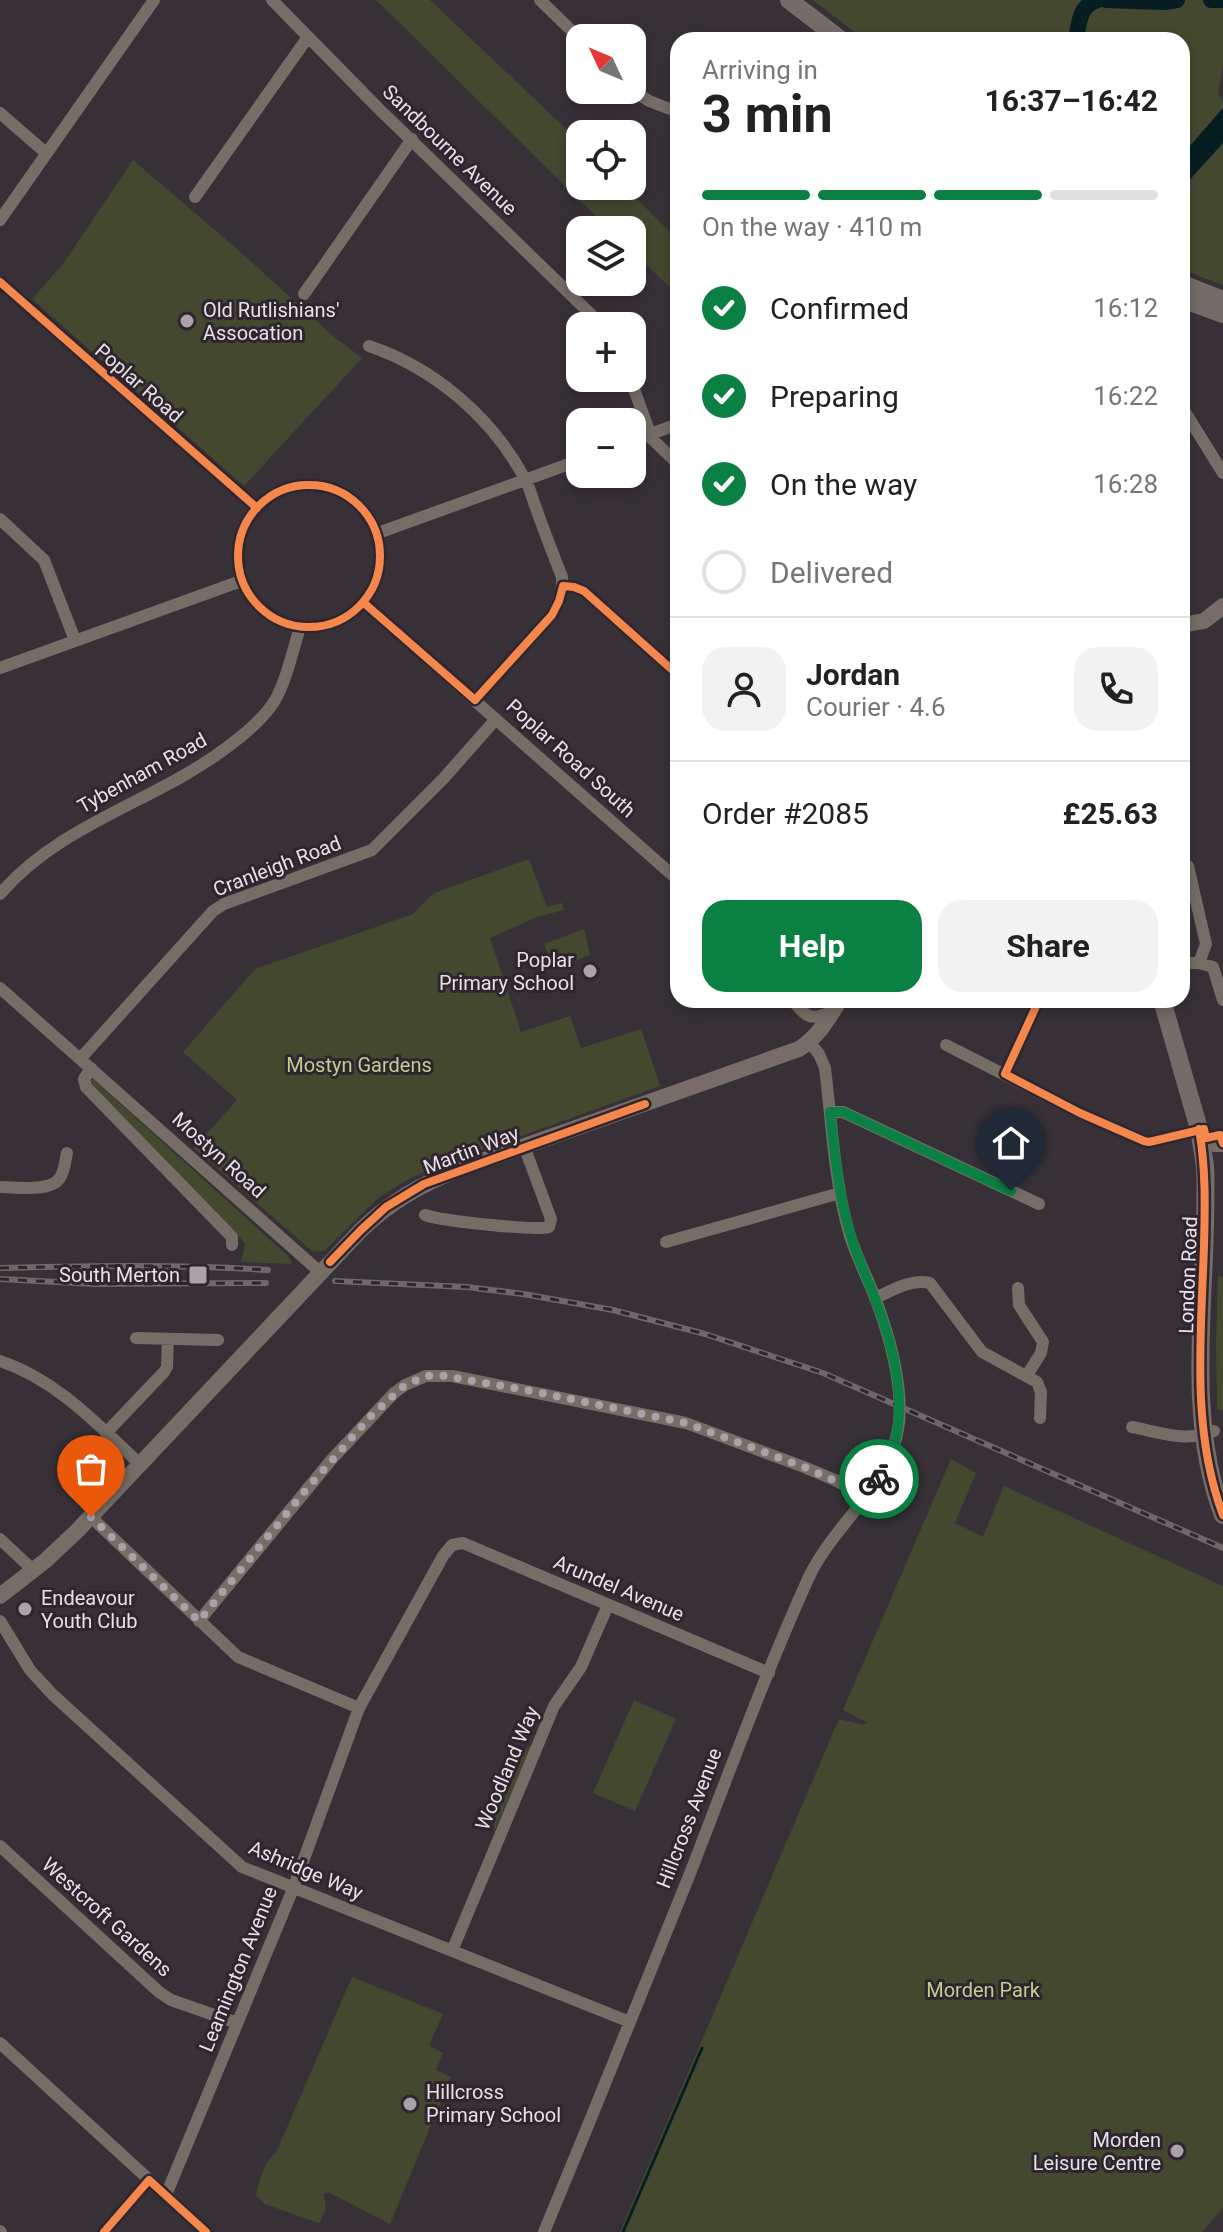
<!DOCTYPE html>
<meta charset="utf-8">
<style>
body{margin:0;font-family:Roboto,sans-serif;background:#f2f2f2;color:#222;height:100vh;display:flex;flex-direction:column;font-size:30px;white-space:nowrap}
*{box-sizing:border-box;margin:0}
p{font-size:26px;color:#767676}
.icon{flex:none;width:44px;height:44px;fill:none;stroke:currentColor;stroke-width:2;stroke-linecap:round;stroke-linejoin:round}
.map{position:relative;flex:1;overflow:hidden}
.drawer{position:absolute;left:670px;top:32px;width:520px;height:976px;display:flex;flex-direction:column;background:#fff;border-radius:24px;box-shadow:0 4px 12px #0003}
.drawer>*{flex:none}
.needle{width:52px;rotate:314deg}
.controls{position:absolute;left:566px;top:24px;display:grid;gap:16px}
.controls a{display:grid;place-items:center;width:80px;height:80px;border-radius:16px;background:#fff;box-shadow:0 4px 12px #0003;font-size:40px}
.pin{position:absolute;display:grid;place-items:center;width:68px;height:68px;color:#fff;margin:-82px -34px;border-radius:50% 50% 50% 0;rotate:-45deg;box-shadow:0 0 8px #0007}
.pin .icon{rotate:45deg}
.courier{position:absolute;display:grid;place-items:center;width:80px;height:80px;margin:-40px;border:6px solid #0b8043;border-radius:50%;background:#fff;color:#222;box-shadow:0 2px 10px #0007}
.summary em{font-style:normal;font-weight:700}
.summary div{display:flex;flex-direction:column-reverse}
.summary{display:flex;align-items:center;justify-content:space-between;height:136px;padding:0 32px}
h1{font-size:52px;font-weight:700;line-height:60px}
.bar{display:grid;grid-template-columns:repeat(4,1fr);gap:12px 8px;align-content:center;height:96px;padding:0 32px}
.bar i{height:10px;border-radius:6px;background:#e0e0e0}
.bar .current{background:#0b8043}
.bar p{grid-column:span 4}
.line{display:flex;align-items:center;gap:20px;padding:0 32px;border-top:2px solid #e0e0e0}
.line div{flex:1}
.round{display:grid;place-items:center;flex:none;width:84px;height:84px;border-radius:24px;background:#f2f2f2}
ol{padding:0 32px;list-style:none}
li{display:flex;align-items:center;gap:24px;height:88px}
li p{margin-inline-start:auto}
li .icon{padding:8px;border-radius:50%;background:#0b8043;color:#fff;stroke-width:4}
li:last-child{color:#767676}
li i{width:44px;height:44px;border:4px solid #e0e0e0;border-radius:50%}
.action{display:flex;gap:16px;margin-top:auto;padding:16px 32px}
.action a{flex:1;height:92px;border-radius:24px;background:#0b8043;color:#fff;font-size:32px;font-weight:700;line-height:92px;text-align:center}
.action a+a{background:#f2f2f2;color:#222}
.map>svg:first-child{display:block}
.green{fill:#44482e}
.water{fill:#061e21}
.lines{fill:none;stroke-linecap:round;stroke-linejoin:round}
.stream{stroke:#061e21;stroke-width:3}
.river{stroke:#061e21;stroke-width:16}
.minor{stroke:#756d66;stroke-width:12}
.major{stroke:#776d66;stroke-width:16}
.highway{stroke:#736c69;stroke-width:18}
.rail-casing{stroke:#6e6869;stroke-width:6}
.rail{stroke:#2e252e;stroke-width:3;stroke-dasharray:9;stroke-linecap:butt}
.cycleway-casing{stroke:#2e252e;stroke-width:13}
.cycleway{stroke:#f5874c;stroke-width:8}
.done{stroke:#a9a3a9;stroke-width:8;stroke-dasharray:0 14.4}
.route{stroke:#0b8043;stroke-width:10}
.poi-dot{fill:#a9a3a9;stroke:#2e252e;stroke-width:3}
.labels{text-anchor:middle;stroke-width:6;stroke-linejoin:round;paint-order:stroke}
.street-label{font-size:20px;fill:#e7e0e6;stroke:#2e252e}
.poi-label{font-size:20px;fill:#e7e0e6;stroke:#2e252e;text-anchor:start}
.park-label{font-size:20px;fill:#c1ce8d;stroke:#2e252e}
</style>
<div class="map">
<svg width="1223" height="2232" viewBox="0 0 1223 2232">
<rect width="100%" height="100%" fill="#373137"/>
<path class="green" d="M376,0H430L580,142V186H624L678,240V295L632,251V230H610Z
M813,0H1223V66L1218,94L1223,101V108L1182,155V40H865Z
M1223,143V285L1182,270V189Z
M133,160L236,248L332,335L362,358L244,486L32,299L63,264Z
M529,859L547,907L562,903L564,910L537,917L490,938L521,1032L570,1016L581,1048L641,1029L660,1086L441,1165L407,1180L378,1198L324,1251L313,1252L194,1148L237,1100L183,1052L255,969L413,914L434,893Z
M584,929L590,955L555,969L544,944Z
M93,1079L289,1257L292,1264L241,1262L245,1243L91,1087L90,1080Z
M1218,1276L1223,1277V1410H1217L1216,1344Z
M951,1459L976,1473L955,1523L983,1537L1004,1486L1223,1586V2208L1202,2232H620L839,1719L864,1725L866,1722L843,1710Z
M634,1700L676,1719L635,1811L593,1793Z
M531,1745L495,1830L492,1817L518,1754Z
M352,1977L443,2014L429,2046L443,2053L436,2070L451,2077L390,2224L328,2192L324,2194L326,2209L320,2222L318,2223L265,2204L256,2196C259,2181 264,2161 276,2153Z"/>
<path class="water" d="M1223,108V143L1182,188V155Z"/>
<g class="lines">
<path class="stream" d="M623,2232L702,2048"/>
<path class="river" d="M1106,0L1165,2L1177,0
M1211,0H1221
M1076,40C1079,24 1079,5 1098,0"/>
<path class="minor" d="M272,0L379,109L603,326
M540,0L580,39
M632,90L649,101L678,112
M0,113L46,153
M195,197L308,37
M0,220L154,0
M0,282L257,508
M304,294L412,139
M369,346C434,368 492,417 525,479C530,488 532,498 536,508C544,531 553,554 562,577C563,591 559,603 552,615L475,700
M630,378L652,439L678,464
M1182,407L1223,473
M632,441L678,424
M238 556a71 71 0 1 1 142 0a71 71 0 1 1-142 0Z
M0,519L44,560L75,640
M378,533L580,460
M563,586L574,587L584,591L678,675
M364,603L678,880
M0,668L241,581
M1188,866L1206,944L1199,963
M0,894C62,822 158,801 230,745C246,733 263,719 274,702C286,682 293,650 300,627
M1182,963H1199L1213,967L1223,1000
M0,988L320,1272
M792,1000C807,1017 810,1022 832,1011
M946,1045L1080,1113L1144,1141
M80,1059L213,911L224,904L372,850L444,778L496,719
M91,1068L84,1079L86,1087L232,1237V1245
M1005,1074L1039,1000
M830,1112H843L1039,1204
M1214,1146H1223
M0,1187C15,1187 50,1192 59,1179C65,1172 65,1161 67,1153
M425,1215C442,1221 535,1231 549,1227L551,1219L524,1146
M666,1242L840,1193
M1018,1288L1019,1305L1043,1342L1041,1353L1027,1375
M875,1298C891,1291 912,1278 930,1283L982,1352L1037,1382L1041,1392L1040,1418
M136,1338L218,1340
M0,1361C57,1380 98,1425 141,1465
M1132,1427C1159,1432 1187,1443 1214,1431
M106,1433L164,1372L167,1367L168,1339
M91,1517L238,1657L359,1708
M0,1539L33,1570
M0,1621L30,1670L52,1694L242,1867L630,2022
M199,1621L332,1459L394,1393L405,1385L426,1376H452L686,1423L804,1467L835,1480L865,1497
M0,1846L159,1992L171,2000L237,2023
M452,1951L554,1706L581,1667L608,1605
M0,2043L206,2232
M166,2195L293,1889L359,1708L443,1556L452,1545L463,1543L769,1673
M0,2231L1,2232
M104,2232L149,2180
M544,2232C594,2112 643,1991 691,1871C729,1773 765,1674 808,1579C833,1524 892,1486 899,1423C903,1383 890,1338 876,1300C868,1279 857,1258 850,1236C834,1182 832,1124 825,1068L819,1054L810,1043"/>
<path class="major" d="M1182,625L1204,621L1223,606
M0,1596L45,1561L77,1531L361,1230C390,1202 420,1185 457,1170L799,1049C818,1037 828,1019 840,1000"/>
<path class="highway" d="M789,0L841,40
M1182,284L1223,300
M1182,299L1223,314
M1162,1000L1199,1129L1205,1166C1210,1279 1182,1408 1223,1515"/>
<defs>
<path id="rail" d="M0,1268C89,1266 179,1264 268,1270
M0,1279L95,1284L266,1283
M335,1281L467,1287L523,1294L613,1310L705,1334L823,1373L1223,1548"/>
</defs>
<use href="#rail" class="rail-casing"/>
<use href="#rail" class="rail"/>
<defs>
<path id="cycleway" d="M0,282L257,508
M238 556a71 71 0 1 1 142 0a71 71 0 1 1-142 0Z
M364,603L475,700L552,615L559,601L563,586L574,587L584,591L678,675
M1039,1000L1005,1074L1080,1113L1144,1141L1149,1142L1204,1129L1206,1138L1220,1135L1223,1143
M1199,1129C1206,1169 1205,1206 1204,1246C1201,1335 1191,1431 1223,1515
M330,1262L361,1230L386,1207L424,1184L645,1104
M104,2232L149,2180L206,2232"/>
</defs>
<use href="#cycleway" class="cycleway-casing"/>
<use href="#cycleway" class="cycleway"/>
</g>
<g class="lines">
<path class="done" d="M91,1517L199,1621L305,1491L371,1416L405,1385L426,1376L439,1375L537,1392L686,1423L804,1467L849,1487L865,1497L879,1479"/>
<path class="route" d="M879,1479C915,1425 896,1352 874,1296C866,1275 856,1255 850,1233C838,1193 835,1153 830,1112H843L1011,1191"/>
</g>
<g class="poi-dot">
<circle cx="187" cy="321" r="8"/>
<circle cx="590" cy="971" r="8"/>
<rect x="188" y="1265" width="20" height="20" rx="4"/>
<circle cx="25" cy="1609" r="8"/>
<circle cx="410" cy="2104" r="8"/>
<circle cx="1177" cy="2151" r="8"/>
</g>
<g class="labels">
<g class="street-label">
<text transform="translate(450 150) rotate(44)" y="7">Sandbourne Avenue</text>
<text transform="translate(139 383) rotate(41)" y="7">Poplar Road</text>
<text transform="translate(571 758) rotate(42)" y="7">Poplar Road South</text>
<text transform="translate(142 773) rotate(-29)" y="7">Tybenham Road</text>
<text transform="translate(277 866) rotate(-21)" y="7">Cranleigh Road</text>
<text transform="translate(471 1150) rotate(-21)" y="7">Martin Way</text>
<text transform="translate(219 1155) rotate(42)" y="7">Mostyn Road</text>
<text transform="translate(1188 1275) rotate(-88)" y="7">London Road</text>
<text transform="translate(619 1588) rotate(23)" y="7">Arundel Avenue</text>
<text transform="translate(507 1768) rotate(-67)" y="7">Woodland Way</text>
<text transform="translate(689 1818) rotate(-69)" y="7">Hillcross Avenue</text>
<text transform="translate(306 1870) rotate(23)" y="7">Ashridge Way</text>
<text transform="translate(107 1917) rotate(42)" y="7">Westcroft Gardens</text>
<text transform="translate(238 1969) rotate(-68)" y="7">Leamington Avenue</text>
</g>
<g class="poi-label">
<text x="203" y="317">Old Rutlishians'<tspan x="203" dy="23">Assocation</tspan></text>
<text x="574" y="967" text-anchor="end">Poplar<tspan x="574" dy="23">Primary School</tspan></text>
<text x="180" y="1282" text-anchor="end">South Merton</text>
<text x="41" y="1605">Endeavour<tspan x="41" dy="23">Youth Club</tspan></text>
<text x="426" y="2099">Hillcross<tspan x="426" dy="23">Primary School</tspan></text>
<text x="1161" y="2147" text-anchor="end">Morden<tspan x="1161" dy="23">Leisure Centre</tspan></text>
</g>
<g class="park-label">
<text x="359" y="1072">Mostyn Gardens</text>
<text x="983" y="1997">Morden Park</text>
</g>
</g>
</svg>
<div class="controls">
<a><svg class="needle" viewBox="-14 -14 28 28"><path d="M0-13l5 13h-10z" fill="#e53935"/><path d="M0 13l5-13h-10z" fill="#767676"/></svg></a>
<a><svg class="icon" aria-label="locate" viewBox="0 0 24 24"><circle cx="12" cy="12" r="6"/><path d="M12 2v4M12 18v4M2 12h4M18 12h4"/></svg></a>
<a><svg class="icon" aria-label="layers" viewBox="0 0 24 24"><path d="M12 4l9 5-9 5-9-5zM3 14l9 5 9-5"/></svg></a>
<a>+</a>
<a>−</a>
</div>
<div class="pin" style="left:91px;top:1517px;background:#ea580c"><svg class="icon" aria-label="bag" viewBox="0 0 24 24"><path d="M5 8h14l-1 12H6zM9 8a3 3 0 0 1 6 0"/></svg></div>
<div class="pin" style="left:1011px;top:1191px;background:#1f2937"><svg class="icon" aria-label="home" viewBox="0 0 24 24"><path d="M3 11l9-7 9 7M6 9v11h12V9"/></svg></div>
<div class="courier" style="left:879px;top:1479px"><svg class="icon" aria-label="bike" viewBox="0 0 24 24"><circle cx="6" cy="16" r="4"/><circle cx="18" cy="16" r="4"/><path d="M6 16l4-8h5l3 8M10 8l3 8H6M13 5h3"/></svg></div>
<section class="drawer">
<div class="summary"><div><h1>3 min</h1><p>Arriving in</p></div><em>16:37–16:42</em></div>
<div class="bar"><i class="current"></i><i class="current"></i><i class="current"></i><i></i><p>On the way · 410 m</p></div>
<ol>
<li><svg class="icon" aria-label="check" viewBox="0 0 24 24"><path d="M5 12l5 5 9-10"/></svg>Confirmed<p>16:12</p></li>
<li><svg class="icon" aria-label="check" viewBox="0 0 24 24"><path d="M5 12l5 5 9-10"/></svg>Preparing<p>16:22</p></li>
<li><svg class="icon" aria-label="check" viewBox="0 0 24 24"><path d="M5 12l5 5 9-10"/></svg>On the way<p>16:28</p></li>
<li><i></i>Delivered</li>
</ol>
<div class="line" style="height:144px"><a class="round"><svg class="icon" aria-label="person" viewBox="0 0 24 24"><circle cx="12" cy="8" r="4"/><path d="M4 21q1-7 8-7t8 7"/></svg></a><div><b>Jordan</b><p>Courier · 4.6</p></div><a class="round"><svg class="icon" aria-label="phone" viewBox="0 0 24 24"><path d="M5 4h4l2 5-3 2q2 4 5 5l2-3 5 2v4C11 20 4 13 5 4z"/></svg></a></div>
<div class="line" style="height:104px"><div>Order #2085</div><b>£25.63</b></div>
<div class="action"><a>Help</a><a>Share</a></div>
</section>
</div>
